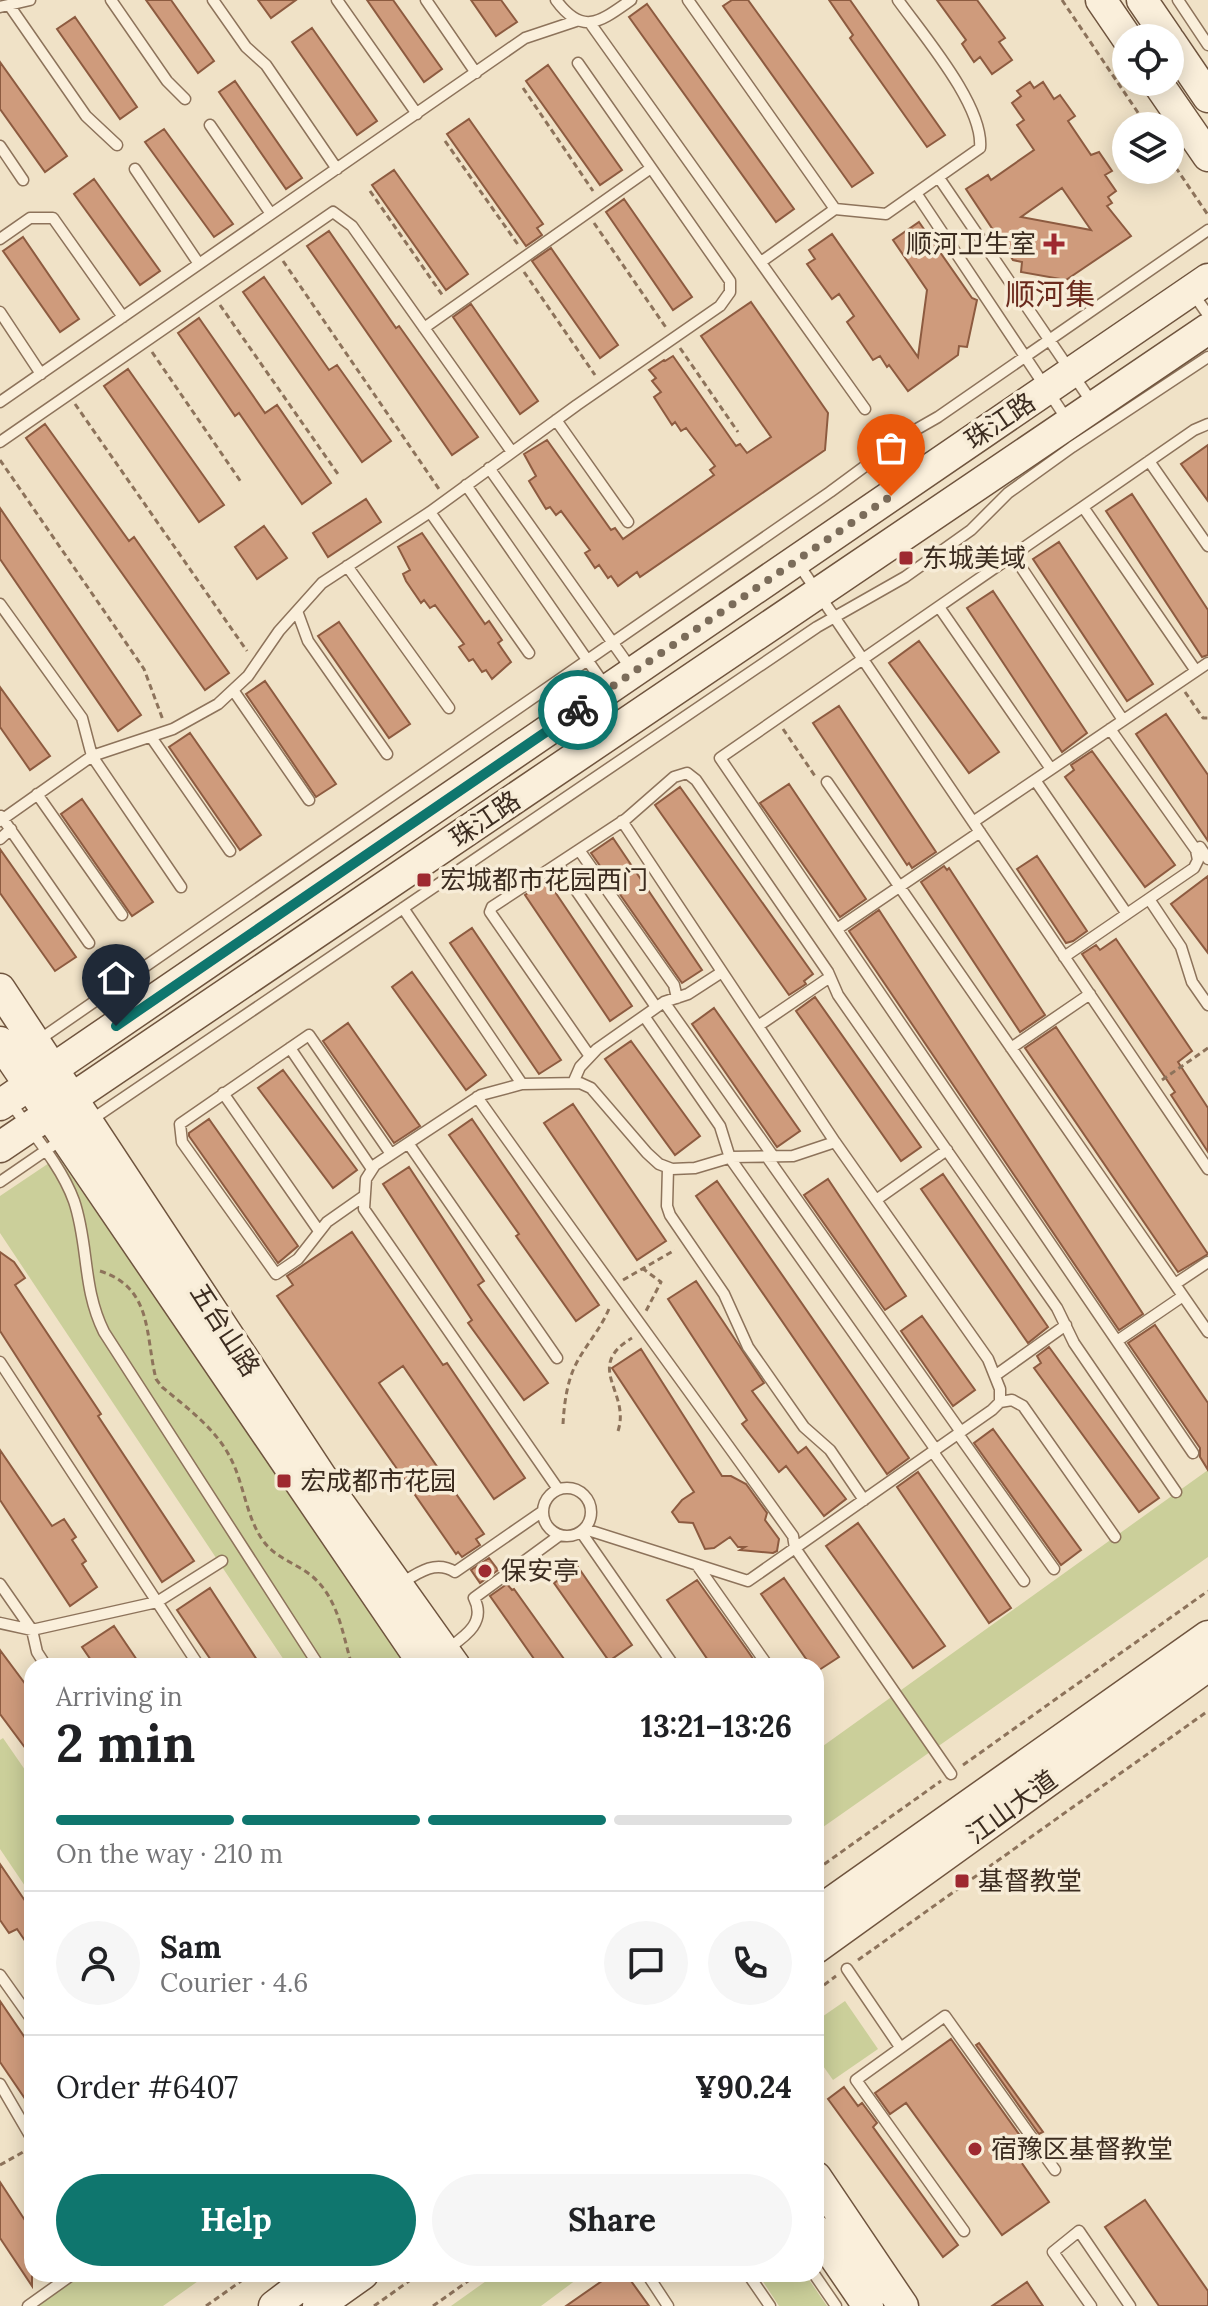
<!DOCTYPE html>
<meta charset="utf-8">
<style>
body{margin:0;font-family:Lora,"Noto Sans SC",serif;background:#f6f6f6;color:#202124;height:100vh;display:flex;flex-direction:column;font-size:30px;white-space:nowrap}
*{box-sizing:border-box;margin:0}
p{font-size:26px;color:#757577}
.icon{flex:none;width:44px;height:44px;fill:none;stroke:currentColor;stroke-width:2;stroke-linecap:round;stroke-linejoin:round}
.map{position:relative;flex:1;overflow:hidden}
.drawer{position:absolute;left:24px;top:1658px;width:800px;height:624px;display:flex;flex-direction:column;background:#fff;border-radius:24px;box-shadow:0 4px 20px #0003}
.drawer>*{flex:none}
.fabs{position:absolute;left:1112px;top:24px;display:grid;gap:16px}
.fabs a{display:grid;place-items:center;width:72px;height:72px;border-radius:50%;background:#fff;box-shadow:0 4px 20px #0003;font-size:40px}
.pin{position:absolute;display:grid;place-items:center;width:68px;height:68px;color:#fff;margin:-82px -34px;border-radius:50% 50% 50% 0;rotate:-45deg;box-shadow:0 0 8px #0007}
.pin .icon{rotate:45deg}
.courier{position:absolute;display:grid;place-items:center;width:80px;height:80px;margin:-40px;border:6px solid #0f766e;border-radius:50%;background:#fff;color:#222;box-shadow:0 2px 10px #0007}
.headline em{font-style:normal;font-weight:700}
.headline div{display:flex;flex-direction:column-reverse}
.headline{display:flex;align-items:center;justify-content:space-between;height:136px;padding:0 32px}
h1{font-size:52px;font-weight:700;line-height:60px}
.bar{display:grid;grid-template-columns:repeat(4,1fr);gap:12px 8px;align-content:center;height:96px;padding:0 32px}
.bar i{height:10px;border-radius:6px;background:#e0e0e0}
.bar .selected{background:#0f766e}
.bar p{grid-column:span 4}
.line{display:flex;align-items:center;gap:20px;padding:0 32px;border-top:2px solid #e0e0e0}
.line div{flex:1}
.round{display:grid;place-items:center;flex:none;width:84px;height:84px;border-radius:42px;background:#f6f6f6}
.button{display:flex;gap:16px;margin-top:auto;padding:16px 32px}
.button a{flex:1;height:92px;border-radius:48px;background:#0f766e;color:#fff;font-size:32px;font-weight:700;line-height:92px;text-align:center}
.button a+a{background:#f6f6f6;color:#202124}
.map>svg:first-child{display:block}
.green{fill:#cbcf9a}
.building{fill:#cf9b7c;stroke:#8d5b40;stroke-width:2;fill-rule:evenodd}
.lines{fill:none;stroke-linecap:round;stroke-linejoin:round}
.lane-casing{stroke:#8d735b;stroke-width:13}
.secondary-casing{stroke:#6f543e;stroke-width:33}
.path{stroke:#8d735b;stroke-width:3;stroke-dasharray:6 4;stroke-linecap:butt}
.lane{stroke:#faefdb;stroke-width:10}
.secondary{stroke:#faefdb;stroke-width:30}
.done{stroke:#7b6c5a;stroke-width:8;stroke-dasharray:0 14.4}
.route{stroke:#0f766e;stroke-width:10}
.poi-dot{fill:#9e2930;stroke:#f7ecd7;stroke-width:3}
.labels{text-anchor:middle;stroke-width:7;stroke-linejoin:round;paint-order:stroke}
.poi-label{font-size:26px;fill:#3c2c20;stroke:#f7ecd7;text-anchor:start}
.street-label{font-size:26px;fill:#3c2c20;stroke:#f7ecd7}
.quarter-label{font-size:30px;fill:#6b2a1d;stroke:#f7ecd7}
</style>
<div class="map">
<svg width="1208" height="2306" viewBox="0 0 1208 2306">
<rect width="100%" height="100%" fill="#f0e2c7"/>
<path class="green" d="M58,1157L412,1666H288L0,1233V1196Z
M1208,1470V1557L816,1832V1751Z
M3,1738L32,1780V1881L25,1886L0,1849V1740Z
M845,2001L878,2049L833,2080L816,2056V2021Z
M83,2274H208L163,2306H38Z
M496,2274H584L541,2306H451Z
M758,2274H805L827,2306H779Z"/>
<path class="building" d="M146,0H171L214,61L198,73Z
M258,0H296L271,18Z
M367,0H393L442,69L424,82Z
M471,0H501L517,22L496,36Z
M732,0H748L873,173L852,187L723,6Z
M829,0H850L945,135L927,147L850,38L853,35Z
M937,0H977L1005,38L999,42L1012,60L992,74L980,57L974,62L962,44L966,40Z
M647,4L794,209L776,222L629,17Z
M75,17L137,107L120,119L57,29Z
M312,28L377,121L357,135L292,42Z
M0,62L67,156L45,172L0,109Z
M548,65L622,170L600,185L526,81Z
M235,81L302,178L286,189L219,92Z
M1030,82L1034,88L1043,82L1054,99L1060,95L1075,116L1068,121L1091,155L1099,152L1112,171L1105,175L1116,191L1108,197L1112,203L1107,206L1131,236L1066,280L1021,272L1022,262L1013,260L966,189L988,175L991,180L1034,150L1017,125L1024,120L1012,103L1021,96L1017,91ZM1062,188L1091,230L1021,217Z
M469,119L543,224L537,228L542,235L526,246L447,134Z
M164,129L233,224L214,237L145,142Z
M394,170L468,274L446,290L372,185Z
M94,179L160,271L140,285L74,194Z
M624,199L692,297L673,310L606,212Z
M919,222L972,298L977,300L967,347L959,346L958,355L908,391L889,365L887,367L880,356L873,360L847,322L854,316L839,294L832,299L807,264L815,259L809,250L832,234L918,357L927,290L893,240Z
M329,231L396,328L399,326L478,437L452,455L307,246Z
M23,237L79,319L60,332L3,251Z
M551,248L618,345L600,358L532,261Z
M264,277L329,370L337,365L391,441L362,462L243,292Z
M751,302L828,413L825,450L640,577L637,572L618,586L611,576L608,578L599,565L595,568L585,553L590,550L561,511L556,515L550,507L546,509L529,481L536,476L524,454L547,440L611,530L615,528L623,539L714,475L710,470L715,466L686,428L681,431L675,422L672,425L654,397L661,392L652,381L656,378L649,370L664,360L665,361L673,356L736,446L740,444L747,453L771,437L701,336Z
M471,304L538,401L520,414L453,317Z
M199,318L265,413L277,405L331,483L302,504L239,413L235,416L178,333Z
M128,369L224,505L199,522L104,386Z
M45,424L129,541L134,537L229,673L205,690L26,438Z
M1208,445V501L1181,464Z
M1132,494L1208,610V655L1202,657L1106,511Z
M366,499L381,522L328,557L313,533Z
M0,508L141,715L118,731L0,559Z
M264,526L287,558L257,579L235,547Z
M422,533L485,624L489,621L502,640L498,643L511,662L492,679L486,670L482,672L473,659L469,661L459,647L464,644L435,605L430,608L424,600L421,603L406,581L403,574L410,570L398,547Z
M1059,542L1153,684L1127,701L1033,559Z
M993,591L1087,733L1062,752L967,608Z
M339,622L410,724L389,738L318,636Z
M919,641L999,752L969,773L889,663Z
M265,681L336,784L316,797L246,694Z
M0,687L50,756L30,770L0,727Z
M839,706L936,852L912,868L909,863L907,865L813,723Z
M1166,714L1208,775V841L1136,734Z
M190,733L261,835L240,850L169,747Z
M1092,751L1175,865L1145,887L1065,777L1074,770L1071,765Z
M789,784L866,899L840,917L760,803Z
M680,787L813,974L804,981L806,984L789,995L655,805Z
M82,799L153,902L132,916L61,814Z
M613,838L702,970L682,983L591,853Z
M0,849L76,957L55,971L0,893Z
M1037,856L1087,931L1073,941L1066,943L1017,869Z
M944,866L947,870L949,868L1045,1015L1020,1032L921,882Z
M1208,876V953L1171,904Z
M547,880L632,1006L610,1021L525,895Z
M879,910L1143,1314L1119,1330L849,931Z
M472,928L561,1060L539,1074L450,943Z
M1116,939L1192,1051L1178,1062L1208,1108V1152L1171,1095L1175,1092L1082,954L1096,945L1100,950Z
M412,972L486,1075L466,1090L392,987Z
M815,997L921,1147L901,1161L796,1011Z
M714,1008L800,1131L777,1147L692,1024Z
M348,1023L420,1126L394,1143L323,1041Z
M1056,1027L1208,1254L1178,1272L1025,1048Z
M631,1041L700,1136L675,1155L605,1059Z
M283,1070L357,1170L333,1188L258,1088Z
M573,1104L666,1241L637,1260L544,1123Z
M209,1119L298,1246L278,1263L189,1136V1133Z
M472,1119L599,1305L576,1321L516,1236L519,1234L449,1135Z
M409,1167L484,1281L478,1285L548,1383L524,1400L468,1323L472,1320L383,1184Z
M943,1174L1048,1327L1028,1343L921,1189Z
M828,1179L906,1296L885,1310L804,1195Z
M717,1181L909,1458L887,1474L696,1196Z
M352,1232L443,1365L447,1363L525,1478L494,1499L403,1366L379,1383L484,1534L476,1539L480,1545L462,1557L458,1552L456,1554L277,1296L293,1285L287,1276Z
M0,1252L14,1262L25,1278L15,1285L101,1414L98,1416L194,1561L162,1582L0,1331Z
M696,1281L764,1383L752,1391L798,1453L806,1447L846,1499L824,1516L786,1466L779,1472L742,1424L747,1420L668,1299Z
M922,1316L975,1390L953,1406L901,1331Z
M1155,1325L1208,1403V1470L1200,1457V1448L1128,1343Z
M1049,1347L1159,1498L1139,1512L1034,1368L1041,1363L1037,1356Z
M641,1349L722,1476H731L746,1484L767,1513L765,1520L779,1539L777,1551L773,1553L740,1550L745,1547H738L730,1537L714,1548L705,1549L693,1523L679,1522L672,1512L682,1500L694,1492L612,1368Z
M993,1429L1081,1550L1061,1565L974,1443Z
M0,1450L52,1526L64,1519L76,1537L72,1540L86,1561L82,1564L97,1587L70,1606L0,1500Z
M918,1472L1011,1608L989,1623L897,1487Z
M858,1523L945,1646L913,1668L826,1546Z
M489,1558L498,1570L480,1583L471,1570Z
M578,1567L632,1645L609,1661L554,1583Z
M784,1578L839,1657L816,1672V1666H811L761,1594Z
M697,1580L747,1650L758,1666H712L667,1600Z
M507,1584L512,1590L514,1589L569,1666H539L490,1596Z
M210,1588L261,1666H215L177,1610Z
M114,1626L141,1666H95L82,1647Z
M0,1650L32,1693V1757L0,1714Z
M0,1864L32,1911V1951L17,1929L9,1933L0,1920Z
M0,2001L32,2048V2109L0,2062Z
M951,2039L1026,2144L1014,2152L1049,2202L1002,2235L906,2103L890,2114L875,2093Z
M979,2043L1043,2132L1039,2134L976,2045Z
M844,2087L858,2106L862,2103L877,2123L873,2127L958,2245L943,2257L828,2099Z
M0,2182L32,2231V2286L0,2238Z
M1145,2200L1208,2291V2306H1159L1105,2227Z
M612,2274H626L649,2306H566Z
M1027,2282L1043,2306H992Z"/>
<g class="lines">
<defs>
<path id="lane" d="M111,0L167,81L185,99
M213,0L246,47L266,65L337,169
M337,0L417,114
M426,0L476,73
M556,0C583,37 601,21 631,0
M688,0L835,209
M1178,0L1208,45
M9,5L86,116L117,145
M0,7L30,0
M590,23L865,409
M210,125L271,214
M0,146L23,180
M135,169L199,264
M939,178L1093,404
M916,193L1068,421
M0,239L30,218H53L123,317
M761,262L835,209L886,214L980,148C984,106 923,35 898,0
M1192,292L1208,315
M0,312L41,374
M424,328L651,168
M0,402L525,38L576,21
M556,420L628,522
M0,442L333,212L352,226L512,452
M1149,461L1208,546
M489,468L632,670
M466,485L606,687
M1083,507L1196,671
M430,512L529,653
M1013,555L1123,720
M797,562L1208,1169
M347,566L449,708
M0,604L82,718L92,756L181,887
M939,607L1051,769
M297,611L308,641L387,754
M233,690L309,800
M151,737L230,851
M1035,780L1127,914
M827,782L1208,1332
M37,794L122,915
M1,816L89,943
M0,821L92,756L173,729L218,704L248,676L279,631L322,583L430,512L577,405L720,306L730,292V281L578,63
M973,822L1208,663
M0,839L11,829
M1200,847L1208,859
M579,850L674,985L677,998
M558,864L656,1007
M1149,899L1181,947L1192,982L1208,1005
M403,908L522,1084
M837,929L980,832
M1064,957L1194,868L1198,860L1196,850L1110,729
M664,1002L773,1156
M644,1016L720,1126L730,1158L936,1450
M758,1026L830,977
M36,1042L830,492L910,433L938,417L1208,230
M290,1048L372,1169
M1011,1048L1090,994
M589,1055L490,912L492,907L626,819L674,777L687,773L696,780L828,972L838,995L1057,1308L1074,1343L1176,1492
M573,1083L580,1067L597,1049L664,1002L688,994L722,972
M223,1093L319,1231
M477,1097C581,1244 688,1389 793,1536L795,1548L951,1774
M10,1102C32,1133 61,1165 74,1201C89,1245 82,1288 104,1332L319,1666
M91,1120L817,627L905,577L971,530L1008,493L1072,447L1208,357
M408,1143L557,1358
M767,1157L961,1432
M668,1168L667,1206L670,1215L724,1294L748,1347L804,1427L830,1450L864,1500
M0,1182L61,1140
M364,1196L327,1222L298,1259L276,1274L182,1142L180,1124L309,1035L391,1154
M876,1200L947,1150
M1175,1284L1208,1262
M1117,1341L1183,1296
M0,1362L199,1666
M996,1375L1066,1325
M1000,1402L1012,1400L1023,1406L1115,1537
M958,1434L1054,1569
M933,1452L1024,1581
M1193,1453L720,758L1194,430L1208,424
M543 1512a24 24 0 1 1 48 0a24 24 0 1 1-48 0Z
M558,1489L364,1209L366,1179L375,1165L481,1095L522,1084L580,1083L591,1088L647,1153L659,1164L672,1169L695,1168L732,1157L793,1156L835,1142
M585,1529L748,1581L992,1410L1000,1402V1389L988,1359L835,1142L622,821
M581,1532L674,1666
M697,1565L768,1666
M402,1583C419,1572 436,1560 455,1572L543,1511
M0,1584L32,1630L37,1652L46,1666
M0,1623L32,1630L157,1602L222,1561
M446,1650C464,1637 487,1623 474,1598L560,1535
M847,1969L900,2047
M0,1975L32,2020
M0,2084L32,2139
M964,2231L856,2080L945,2016L1055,2170
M647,2274L668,2306
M748,2274L770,2306
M814,2274L836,2306
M28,2306L73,2274
M1091,2306L1053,2252L1079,2231L1130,2306"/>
<path id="secondary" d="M1101,0L1127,38
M1142,0L1168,38
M1170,41L1208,97
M1157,82L1208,156
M0,989L332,1493L455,1666
M0,1042L425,1666
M0,1105L1208,279
M0,1147L1208,329
M816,1913L1208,1636
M816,1948L1208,1666
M816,2177L903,2306
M816,2230L868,2306
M274,2306L316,2274
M318,2306L363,2274"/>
</defs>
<use href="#lane" class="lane-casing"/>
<use href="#secondary" class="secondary-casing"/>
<path class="path" d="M1062,0L1147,126
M523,88L593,191
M445,141L519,246
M1170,159L1208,215
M370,191L443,296
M594,223L667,329
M283,261L439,489
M524,272L595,375
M220,305L340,477
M680,348L738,432
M152,352L241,482
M75,404L247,651
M0,460L144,669L163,720
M1185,692L1203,718H1208
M783,729L815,776
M1162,1080L1208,1048
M642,1268L661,1282L646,1311
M100,1271C153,1288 145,1335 156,1379L162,1387C186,1407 215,1428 230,1457C244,1483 246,1518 264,1542C277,1559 298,1564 313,1577C339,1600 343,1636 352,1666
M623,1280L675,1250
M563,1424C564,1407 566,1389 572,1373C581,1349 601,1331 610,1306
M618,1431C631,1392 583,1367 632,1338
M343,1666L351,1661
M963,1765L1208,1591
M816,1870L941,1781
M858,1960L1208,1711
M816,1991L836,1976
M0,2165L25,2151
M206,2306L251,2274
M374,2306L419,2274
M433,2306L478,2274"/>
<use href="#lane" class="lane"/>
<use href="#secondary" class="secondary"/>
</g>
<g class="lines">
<path class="done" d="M578,710L891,496"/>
<path class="route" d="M116,1026L578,710"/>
</g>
<g class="poi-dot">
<path d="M1050 232h8v8h8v8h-8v8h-8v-8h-8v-8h8z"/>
<rect x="898" y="550" width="16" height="16" rx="4"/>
<rect x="416" y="872" width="16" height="16" rx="4"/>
<rect x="276" y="1473" width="16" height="16" rx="4"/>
<circle cx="485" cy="1571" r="8"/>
<rect x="954" y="1873" width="16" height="16" rx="4"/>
<circle cx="975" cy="2149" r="8"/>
</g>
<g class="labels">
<g class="poi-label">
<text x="1036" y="253" text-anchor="end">顺河卫生室</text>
<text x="922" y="567">东城美域</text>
<text x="440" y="889">宏城都市花园西门</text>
<text x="300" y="1490">宏成都市花园</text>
<text x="501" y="1580">保安亭</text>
<text x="978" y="1890">基督教堂</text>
<text x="991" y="2158">宿豫区基督教堂</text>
</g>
<g class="street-label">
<text transform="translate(1000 421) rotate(-34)" y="9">珠江路</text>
<text transform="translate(485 819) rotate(-34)" y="9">珠江路</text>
<text transform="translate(225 1330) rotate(57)" y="9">五台山路</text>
<text transform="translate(1012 1807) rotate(-36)" y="9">江山大道</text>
</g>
<g class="quarter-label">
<text x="1050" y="305">顺河集</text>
</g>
</g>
</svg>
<div class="fabs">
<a><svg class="icon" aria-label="locate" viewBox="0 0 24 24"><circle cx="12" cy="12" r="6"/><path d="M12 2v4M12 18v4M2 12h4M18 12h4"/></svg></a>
<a><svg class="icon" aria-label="layers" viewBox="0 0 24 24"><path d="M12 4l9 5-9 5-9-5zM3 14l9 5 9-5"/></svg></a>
</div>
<div class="pin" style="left:891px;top:496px;background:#ea580c"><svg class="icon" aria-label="bag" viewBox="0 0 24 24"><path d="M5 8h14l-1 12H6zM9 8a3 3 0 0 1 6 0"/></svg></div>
<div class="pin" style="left:116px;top:1026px;background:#1f2937"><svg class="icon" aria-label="home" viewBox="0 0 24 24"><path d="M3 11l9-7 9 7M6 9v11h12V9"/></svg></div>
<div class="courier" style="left:578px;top:710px"><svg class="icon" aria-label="bike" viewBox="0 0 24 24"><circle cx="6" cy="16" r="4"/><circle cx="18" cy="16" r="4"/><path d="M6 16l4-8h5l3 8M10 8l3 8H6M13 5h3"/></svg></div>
<section class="drawer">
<div class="headline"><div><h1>2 min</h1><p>Arriving in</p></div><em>13:21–13:26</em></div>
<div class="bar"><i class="selected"></i><i class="selected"></i><i class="selected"></i><i></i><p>On the way · 210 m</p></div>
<div class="line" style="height:144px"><a class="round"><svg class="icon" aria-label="person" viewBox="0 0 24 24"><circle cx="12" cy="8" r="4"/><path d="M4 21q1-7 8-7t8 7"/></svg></a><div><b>Sam</b><p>Courier · 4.6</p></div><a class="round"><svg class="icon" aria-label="chat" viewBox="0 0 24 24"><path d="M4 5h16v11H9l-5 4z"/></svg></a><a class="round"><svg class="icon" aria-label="phone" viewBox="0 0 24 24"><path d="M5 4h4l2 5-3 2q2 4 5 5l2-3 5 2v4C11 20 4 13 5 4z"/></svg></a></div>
<div class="line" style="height:104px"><div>Order #6407</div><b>¥90.24</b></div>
<div class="button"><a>Help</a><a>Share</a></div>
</section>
</div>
